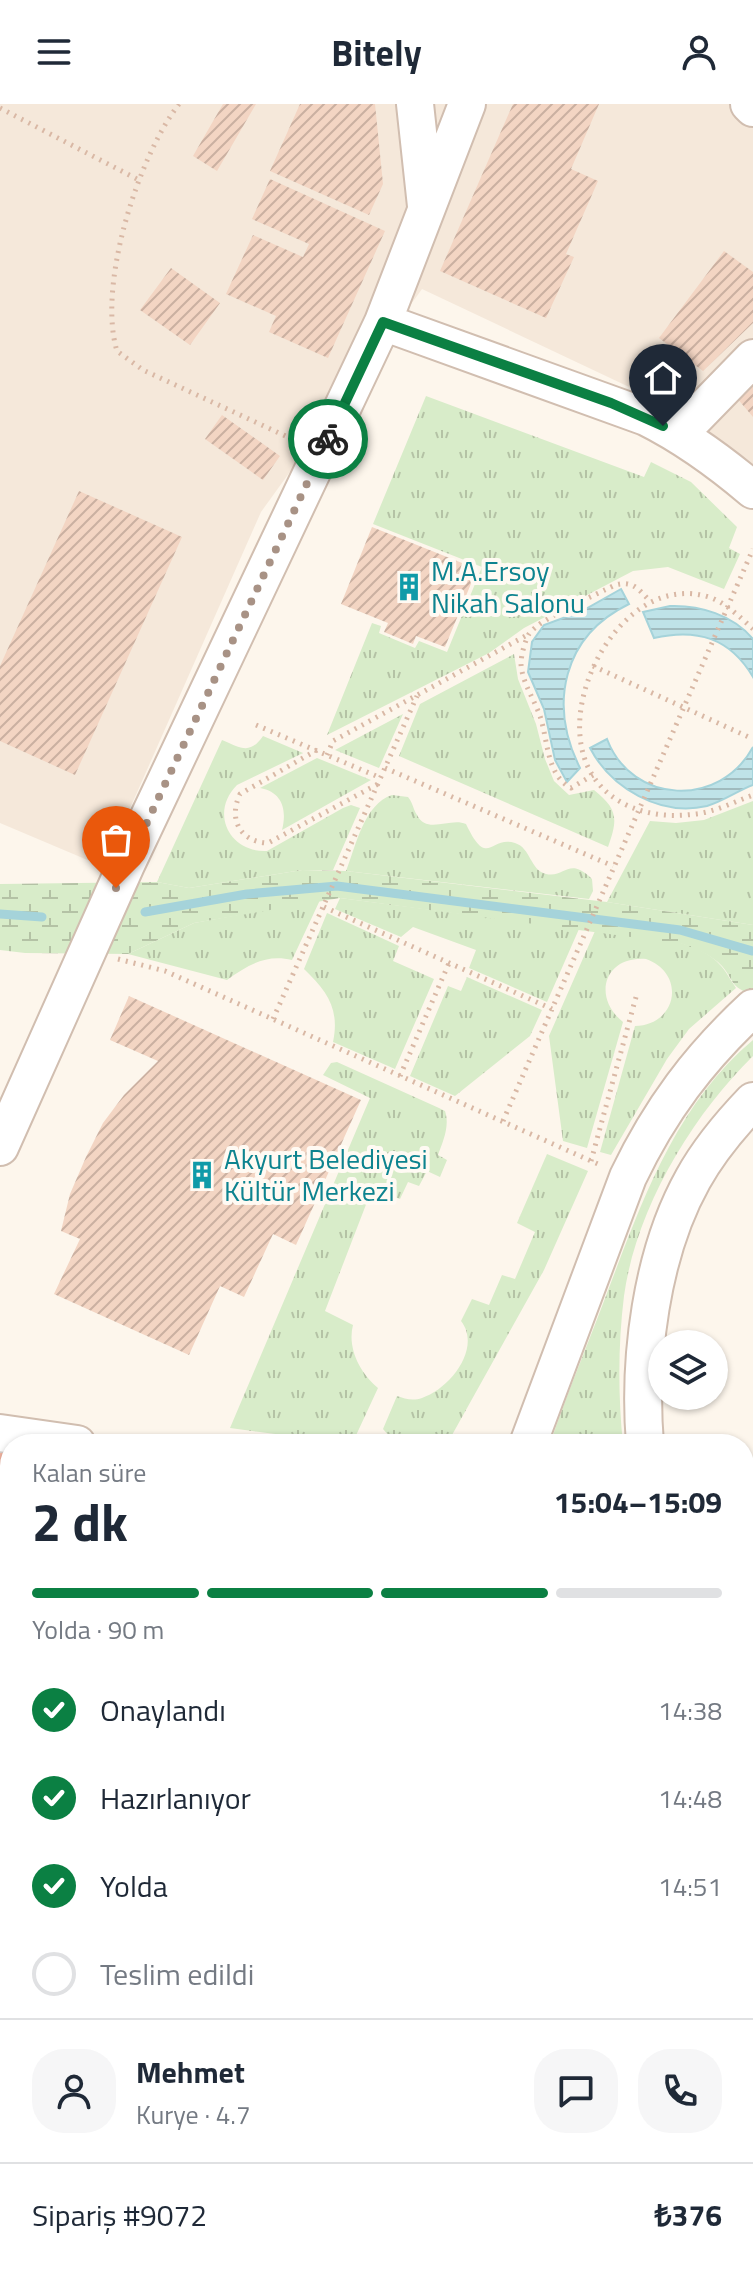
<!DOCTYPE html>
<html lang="tr">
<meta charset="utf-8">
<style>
body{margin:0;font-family:"Titillium Web",sans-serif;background:#f6f6f7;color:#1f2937;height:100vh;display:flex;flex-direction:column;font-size:30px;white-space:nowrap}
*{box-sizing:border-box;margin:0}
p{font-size:26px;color:#747a83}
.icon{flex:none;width:44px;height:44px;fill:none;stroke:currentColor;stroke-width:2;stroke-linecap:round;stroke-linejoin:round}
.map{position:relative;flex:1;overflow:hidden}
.details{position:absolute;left:0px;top:1330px;width:754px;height:848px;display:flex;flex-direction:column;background:#fff;border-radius:32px 32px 0 0;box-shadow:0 2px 6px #0004}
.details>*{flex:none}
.buttons{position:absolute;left:648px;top:1226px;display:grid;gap:16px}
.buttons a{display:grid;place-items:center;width:80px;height:80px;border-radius:50%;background:#fff;box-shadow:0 2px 6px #0004;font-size:40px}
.pin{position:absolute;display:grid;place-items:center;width:68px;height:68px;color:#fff;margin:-82px -34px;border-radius:50% 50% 50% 0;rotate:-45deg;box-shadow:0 0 8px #0007}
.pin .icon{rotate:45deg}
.courier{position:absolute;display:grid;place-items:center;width:80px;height:80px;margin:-40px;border:6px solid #0b8043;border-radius:50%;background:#fff;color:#222;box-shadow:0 2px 10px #0007}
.headline em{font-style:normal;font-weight:700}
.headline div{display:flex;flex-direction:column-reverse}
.headline{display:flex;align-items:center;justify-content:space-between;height:136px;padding:0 32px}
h1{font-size:52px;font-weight:700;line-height:60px}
.bar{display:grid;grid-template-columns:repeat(4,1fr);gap:12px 8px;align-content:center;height:96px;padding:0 32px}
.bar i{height:10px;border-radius:6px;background:#e0e1e3}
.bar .active{background:#0b8043}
.bar p{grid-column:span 4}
.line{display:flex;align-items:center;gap:20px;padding:0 32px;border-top:2px solid #e0e1e3}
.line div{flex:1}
.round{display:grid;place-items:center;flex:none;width:84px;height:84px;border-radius:32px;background:#f6f6f7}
ol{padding:0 32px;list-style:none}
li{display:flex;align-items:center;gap:24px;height:88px}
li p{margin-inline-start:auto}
li .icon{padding:8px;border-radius:50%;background:#0b8043;color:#fff;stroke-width:4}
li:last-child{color:#747a83}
li i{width:44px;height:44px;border:4px solid #e0e1e3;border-radius:50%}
header{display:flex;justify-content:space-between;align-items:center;height:104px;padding:0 32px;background:#fff;font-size:36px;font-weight:700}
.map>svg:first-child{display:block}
.residential{fill:#f5e8da}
.medical{fill:#fbdfe3}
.grass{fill:url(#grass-tufts)}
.wetland{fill:url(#wetland-marsh)}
.water{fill:url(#water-rules);stroke:#a5d3da;stroke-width:2}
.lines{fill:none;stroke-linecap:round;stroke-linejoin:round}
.stream{stroke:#a5d3da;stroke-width:9}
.building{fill:url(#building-hatch)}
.minor-casing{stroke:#d1beb0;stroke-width:40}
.major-casing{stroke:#dad1cd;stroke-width:48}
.highway-casing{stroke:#dad1cd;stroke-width:48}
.path{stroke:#d9b8a5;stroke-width:5;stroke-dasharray:2 6;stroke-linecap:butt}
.minor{stroke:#fff;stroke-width:36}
.major{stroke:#fbd9a5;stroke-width:44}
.highway{stroke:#f7b7a3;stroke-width:44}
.done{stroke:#a89285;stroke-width:8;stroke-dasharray:0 14.4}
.route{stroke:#0b8043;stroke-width:10}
.labels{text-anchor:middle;stroke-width:8;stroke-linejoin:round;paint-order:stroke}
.culture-label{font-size:28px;fill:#0d838f;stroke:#fffaf3;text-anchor:start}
</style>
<header><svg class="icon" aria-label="menu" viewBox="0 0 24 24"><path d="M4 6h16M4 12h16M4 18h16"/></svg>Bitely<svg class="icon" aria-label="person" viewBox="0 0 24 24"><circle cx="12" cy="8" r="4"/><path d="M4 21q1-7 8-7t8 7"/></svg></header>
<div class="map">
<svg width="753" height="2178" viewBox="0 0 753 2178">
<defs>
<pattern id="grass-tufts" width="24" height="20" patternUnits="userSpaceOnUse" patternTransform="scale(2)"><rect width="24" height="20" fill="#d8ecc9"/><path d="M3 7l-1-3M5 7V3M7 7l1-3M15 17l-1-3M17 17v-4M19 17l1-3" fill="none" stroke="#b4c2a5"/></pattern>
<pattern id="wetland-marsh" width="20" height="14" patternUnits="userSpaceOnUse" patternTransform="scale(2)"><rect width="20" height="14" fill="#d8ecc9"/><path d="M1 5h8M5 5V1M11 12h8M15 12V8" fill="none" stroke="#b4c2a5"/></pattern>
<pattern id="water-rules" width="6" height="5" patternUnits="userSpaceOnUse" patternTransform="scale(2)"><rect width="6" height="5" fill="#bfe3e8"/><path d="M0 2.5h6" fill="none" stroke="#a0bbbe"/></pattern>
<pattern id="building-hatch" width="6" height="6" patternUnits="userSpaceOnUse" patternTransform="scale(2)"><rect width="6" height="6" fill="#f3d5c3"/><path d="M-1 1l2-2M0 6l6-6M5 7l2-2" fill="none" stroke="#cab0a1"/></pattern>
</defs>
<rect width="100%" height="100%" fill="#fdf6ec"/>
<path class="residential" d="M0,0H753V367L644,290L422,185L261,408L104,763L0,719Z
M0,1918L10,1923V2168H734L747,2178H0Z"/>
<path class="medical" d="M744,1677L753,1678V2012L744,2005Z"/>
<path class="grass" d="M426,292L644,373L651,358L691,378L737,423L729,444L740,450L724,485L668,463L633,467L524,524L489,549L327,631L372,519L381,522L379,529L415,544L419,537L447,548L482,463L373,420Z
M514,550L518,575L536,620L545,655L554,677L569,691L594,686C618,705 618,715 608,743L399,652L420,600Z
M403,610L379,664L335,646Z
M263,632L303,649L237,681C209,709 230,749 267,747L343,704L351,701L360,704L333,766H302L189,784L157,778L222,636C241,644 250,651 263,632Z
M317,654L371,676L282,726C287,707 283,688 260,684Z
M392,691L408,693C413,699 413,705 417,711C427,731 450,713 466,720C488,766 490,731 515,739C531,744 530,766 546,770C566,774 568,752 592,775L593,787L589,795L346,767C356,742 364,700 392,691Z
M753,697V821L607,798L650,717L676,719L704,716Z
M340,794L579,825L547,898L469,864L476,846L413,823L401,833L335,805Z
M320,796L292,856C266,850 248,861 227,876L128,850L194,819Z
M327,809L399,842L393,857L434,875L395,965L333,938C340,905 327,887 304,865Z
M595,827C631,831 698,832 722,863C727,869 731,877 736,884L689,925L667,955L611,1051L600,1048L635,922C678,921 686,869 646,855C604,852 592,893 623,918L587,1044L563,1037L549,932Z
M467,873L542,906L530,932L455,992L410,972L448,882L461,887Z
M753,936V952C691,1013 636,1105 624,1192C618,1240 618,1292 623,1340H550C566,1292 586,1245 604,1197C640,1103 673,1003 753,936Z
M337,958L439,1004L445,1007C450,1022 443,1037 438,1051L447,1056L440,1073L427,1067L419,1082L408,1078L400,1095L372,1085L325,1207L353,1221C347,1244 360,1269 378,1284L352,1340L230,1324L370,994L323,971L331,959Z
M547,1050L588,1067L544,1166L447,1340H396L383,1325L397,1292C405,1295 413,1297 422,1294C450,1285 482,1244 461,1217L472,1195L489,1201L502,1171L515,1175L535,1128L517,1119Z"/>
<path class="wetland" d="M302,766L346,767L607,798L753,821V891C729,882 736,879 722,862C712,851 696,845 683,840L340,794L194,819L128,850L25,849L0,846V780L157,778L189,784Z"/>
<path class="water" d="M621,485L629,500C563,532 548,600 580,664L567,678L555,656L544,605L528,568L532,538L544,521L582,507Z
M670,502C700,501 733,511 753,535V573C730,534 697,524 654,534L643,508Z
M607,635C632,701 720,704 753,643V681C737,687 724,697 707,702C660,713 611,684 590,644Z"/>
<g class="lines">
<path class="stream" d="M145,808L247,790L337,782L680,826L752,847
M0,810L42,813"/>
</g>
<path class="building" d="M223,0H256L217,67L193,52Z
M300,0H375L383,80L369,111L270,67Z
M513,0H599L571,65L598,77L566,150L574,153L546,214L440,167Z
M270,75L385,127L328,254L269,228L276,212L226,190L253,131L303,153L309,140L252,115Z
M724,147L753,168V219L703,267L659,234Z
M171,164L220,199L190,241L140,206Z
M753,279V313L736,293Z
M222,311L280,352L263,376L205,335Z
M79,387L182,433L75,671L0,637V562Z
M372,423L477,465L445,543L416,532L413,540L384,528L388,519L341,500Z
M129,892L361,996L296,1141L273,1130L244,1193L220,1182L189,1251L54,1190L80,1135L61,1127L70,1090L86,1053L103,1019L124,991L158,957L110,936Z"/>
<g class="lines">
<defs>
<path id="minor" d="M415,0L426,102
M749,0L753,4
M383,218L646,313C686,333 720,358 753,386
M679,330L753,254
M0,1043L126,761L383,218L467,0
M0,1329L77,1340
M528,1340L628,1073C660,1006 699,954 753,904
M645,1340C638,1255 651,1150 693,1075C709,1046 730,1021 753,997
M744,1415L753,1416
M0,1479L10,1481
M744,1605L753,1606
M0,1967L10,1972
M744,2033L753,2039
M744,2095L753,2101
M441,2168L462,2178
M392,2178L396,2168"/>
<path id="major" d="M0,1551L10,1552
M0,1589L10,1591"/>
<path id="highway" d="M0,1371L10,1372
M0,1445L10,1447
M744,1472L753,1473
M744,1565L753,1566"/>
</defs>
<use href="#minor" class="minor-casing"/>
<use href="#major" class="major-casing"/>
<use href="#highway" class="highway-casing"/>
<path class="path" d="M179,0C138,53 97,182 117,247L143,266L292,335
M0,4L137,75
M753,525C741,514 725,498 709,493C634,470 574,566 580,632C585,693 640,718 695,710C715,708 734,698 753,691
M593,562L753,635
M256,621L381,674
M317,646L240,690C228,715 240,738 268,739L378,680
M327,651L333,637L529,530
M385,664L613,762
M593,671L571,684C546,671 548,635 540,612C534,595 522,578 521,560C521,551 525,537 529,530C540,514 596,491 615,481C633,476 638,485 650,497
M324,803L552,905
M118,855L165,867L598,1060
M273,915L417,592
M400,972L449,859
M503,1017L753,445
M591,1057L636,893"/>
<use href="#minor" class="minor"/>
<use href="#major" class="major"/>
<use href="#highway" class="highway"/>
</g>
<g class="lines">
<path class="done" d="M116,784L328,335"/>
<path class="route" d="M328,335L383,218L611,299L663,322"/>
</g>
<defs>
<symbol id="building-bare" viewBox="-9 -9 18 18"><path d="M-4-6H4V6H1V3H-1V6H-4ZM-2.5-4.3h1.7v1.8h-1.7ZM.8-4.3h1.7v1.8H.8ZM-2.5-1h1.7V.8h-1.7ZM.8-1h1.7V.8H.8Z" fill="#0f9aa8" stroke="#fffaf3" stroke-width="2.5" paint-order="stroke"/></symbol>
</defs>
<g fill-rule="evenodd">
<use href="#building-bare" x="389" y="463" width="40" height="40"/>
<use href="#building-bare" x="182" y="1051" width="40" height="40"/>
</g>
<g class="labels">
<g class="culture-label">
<text x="431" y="477">M.A.Ersoy<tspan x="431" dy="32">Nikah Salonu</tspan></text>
<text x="224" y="1065">Akyurt Belediyesi<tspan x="224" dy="32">Kültür Merkezi</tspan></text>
</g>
</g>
</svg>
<div class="buttons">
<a><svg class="icon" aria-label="layers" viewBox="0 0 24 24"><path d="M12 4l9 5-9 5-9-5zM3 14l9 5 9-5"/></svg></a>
</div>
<div class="pin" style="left:116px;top:784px;background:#ea580c"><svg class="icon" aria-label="bag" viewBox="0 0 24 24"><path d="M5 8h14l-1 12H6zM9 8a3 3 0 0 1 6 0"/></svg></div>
<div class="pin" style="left:663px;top:322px;background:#1f2937"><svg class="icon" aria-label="home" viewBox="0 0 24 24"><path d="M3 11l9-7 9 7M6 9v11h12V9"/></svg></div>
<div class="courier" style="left:328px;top:335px"><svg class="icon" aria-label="bike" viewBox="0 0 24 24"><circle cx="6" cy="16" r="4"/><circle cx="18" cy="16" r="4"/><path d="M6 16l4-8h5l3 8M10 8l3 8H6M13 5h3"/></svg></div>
<section class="details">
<div class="headline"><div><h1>2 dk</h1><p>Kalan süre</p></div><em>15:04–15:09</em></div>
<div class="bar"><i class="active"></i><i class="active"></i><i class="active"></i><i></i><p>Yolda · 90 m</p></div>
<ol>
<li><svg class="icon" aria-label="check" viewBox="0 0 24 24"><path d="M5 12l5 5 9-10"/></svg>Onaylandı<p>14:38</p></li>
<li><svg class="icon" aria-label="check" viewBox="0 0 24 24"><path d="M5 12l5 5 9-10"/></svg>Hazırlanıyor<p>14:48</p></li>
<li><svg class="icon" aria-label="check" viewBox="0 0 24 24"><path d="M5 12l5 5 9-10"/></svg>Yolda<p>14:51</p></li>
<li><i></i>Teslim edildi</li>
</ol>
<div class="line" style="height:144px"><a class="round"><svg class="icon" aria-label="person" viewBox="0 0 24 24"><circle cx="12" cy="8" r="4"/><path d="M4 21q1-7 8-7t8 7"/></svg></a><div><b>Mehmet</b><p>Kurye · 4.7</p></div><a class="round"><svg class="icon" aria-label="chat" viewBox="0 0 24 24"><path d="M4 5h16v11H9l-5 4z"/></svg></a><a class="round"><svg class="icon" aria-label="phone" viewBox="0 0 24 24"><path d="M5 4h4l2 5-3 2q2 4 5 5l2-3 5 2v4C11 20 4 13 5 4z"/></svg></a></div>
<div class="line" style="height:104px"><div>Sipariş #9072</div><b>₺376</b></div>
</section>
</div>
